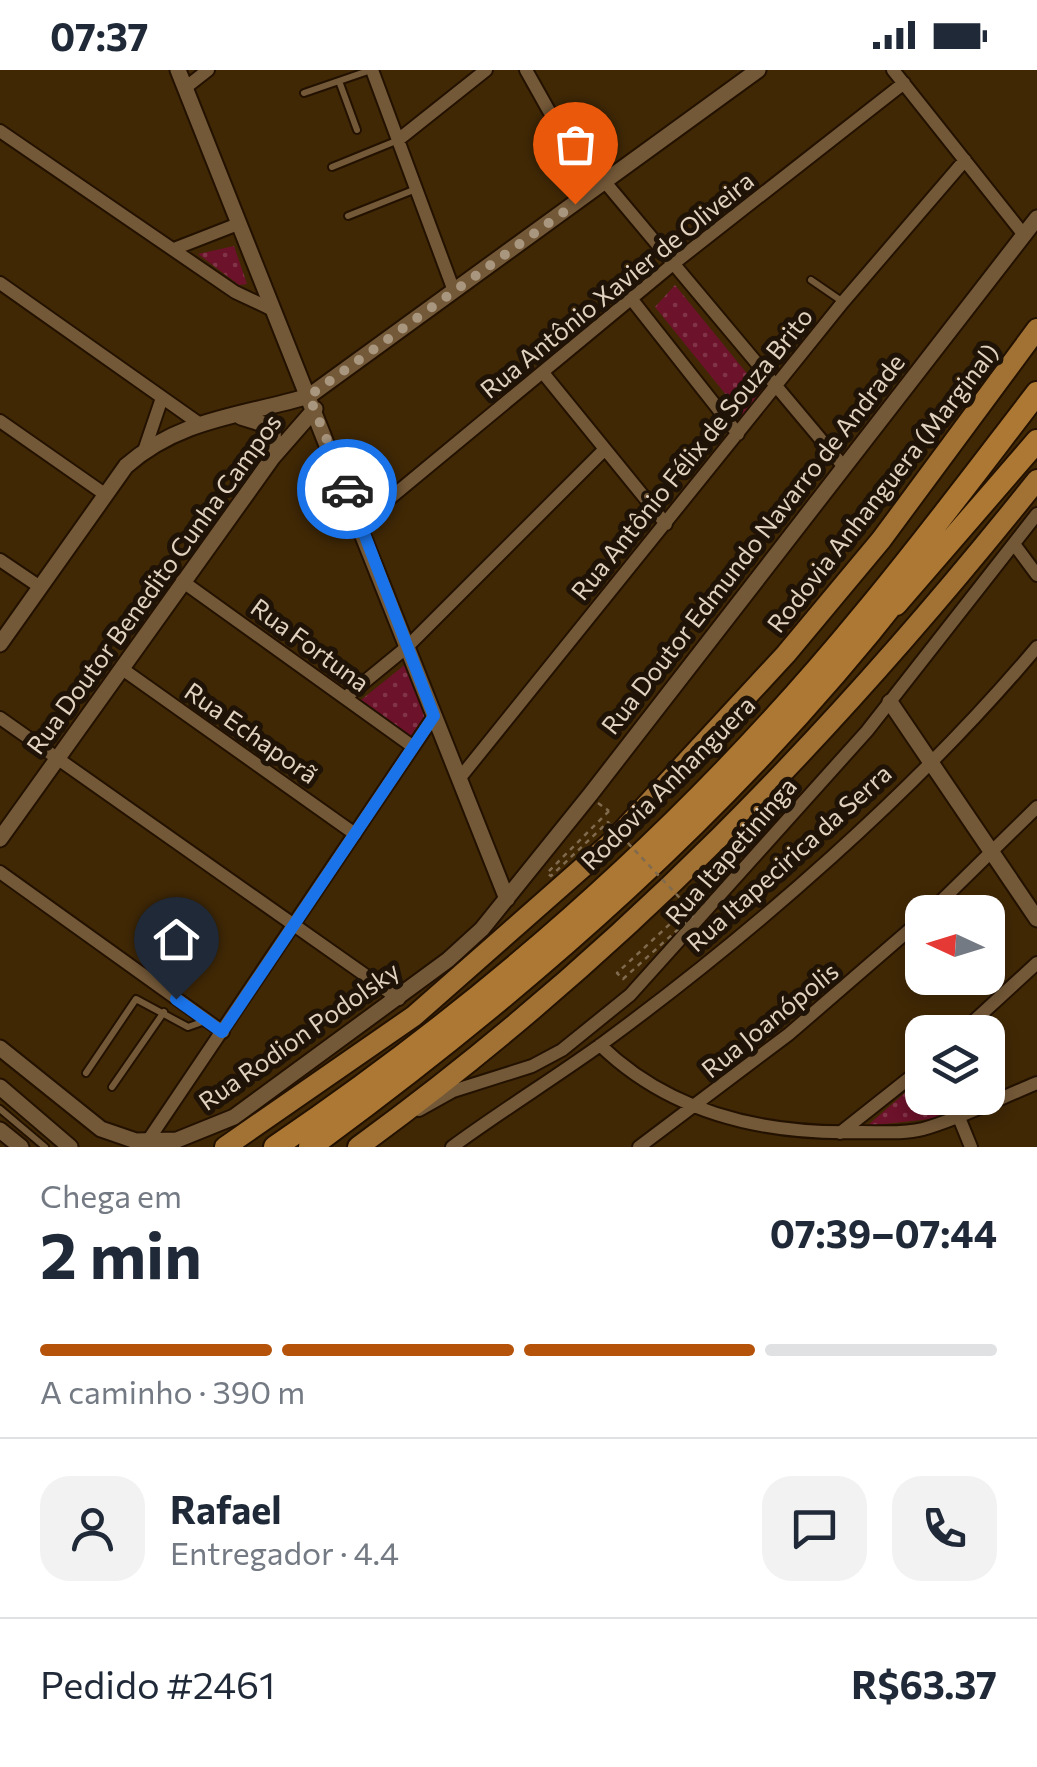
<!DOCTYPE html>
<html lang="pt">
<meta charset="utf-8">
<style>
body{margin:0;font-family:Commissioner,sans-serif;background:#f2f2f3;color:#1f2937;height:100vh;display:flex;flex-direction:column;font-size:38px;white-space:nowrap}
*{box-sizing:border-box;margin:0}
p{font-size:32px;color:#747a83}
.icon{flex:none;width:55px;height:55px;fill:none;stroke:currentColor;stroke-width:2;stroke-linecap:round;stroke-linejoin:round}
.map{position:relative;height:1077px;overflow:hidden}
.drawer{display:flex;flex-direction:column;background:#fff;flex:1}
.drawer>*{flex:none}
.needle{width:65px;rotate:274deg}
.buttons{position:absolute;left:905px;top:825px;display:grid;gap:20px}
.buttons a{display:grid;place-items:center;width:100px;height:100px;border-radius:20px;background:#fff;box-shadow:0 5px 15px #0003;font-size:50px}
.pin{position:absolute;display:grid;place-items:center;width:85px;height:85px;color:#fff;margin:-102px -42px;border-radius:50% 50% 50% 0;rotate:-45deg;box-shadow:0 0 10px #0007}
.pin .icon{rotate:45deg}
.courier{position:absolute;display:grid;place-items:center;width:100px;height:100px;margin:-50px;border:8px solid #1a73e8;border-radius:50%;background:#fff;color:#222;box-shadow:0 2px 12px #0007}
.headline em{font-style:normal;font-weight:700}
.headline div{display:flex;flex-direction:column-reverse}
.headline{display:flex;align-items:center;justify-content:space-between;height:170px;padding:0 40px}
h1{font-size:65px;font-weight:700;line-height:75px}
.bar{display:grid;grid-template-columns:repeat(4,1fr);gap:15px 10px;align-content:center;height:120px;padding:0 40px}
.bar i{height:12px;border-radius:8px;background:#e0e1e3}
.bar .on{background:#b45309}
.bar p{grid-column:span 4}
.line{display:flex;align-items:center;gap:25px;padding:0 40px;border-top:2px solid #e0e1e3}
.line div{flex:1}
.round{display:grid;place-items:center;flex:none;width:105px;height:105px;border-radius:30px;background:#f2f2f3}
.status{display:flex;justify-content:space-between;align-items:center;height:70px;padding:0 50px;background:#fff;direction:ltr}
.status svg{height:28px;fill:currentColor}
.map>svg:first-child{display:block}
.park{fill:url(#park-dots)}
.lines{fill:none;stroke-linecap:round;stroke-linejoin:round}
.service-casing{stroke:#231100;stroke-width:10}
.minor-casing{stroke:#231100;stroke-width:16}
.tertiary-casing{stroke:#231100;stroke-width:19}
.trunk-casing{stroke:#231100;stroke-width:24}
.motorway-casing{stroke:#231100;stroke-width:26}
.path{stroke:#806b4f;stroke-width:2.5;stroke-dasharray:5 5;stroke-linecap:butt}
.service{stroke:#745938;stroke-width:6}
.minor{stroke:#745938;stroke-width:12}
.tertiary{stroke:#745938;stroke-width:15}
.trunk{stroke:#a17234;stroke-width:20}
.motorway{stroke:#ac7833;stroke-width:22}
.path-bridge{stroke:#806b4f;stroke-width:2.5;stroke-dasharray:5 5;stroke-linecap:butt}
.done{stroke:#a9967e;stroke-width:10;stroke-dasharray:0 18}
.route{stroke:#1a73e8;stroke-width:12}
.labels{text-anchor:middle;stroke-width:10;stroke-linejoin:round;paint-order:stroke}
.street-label{font-size:25px;fill:#e1d1bf;stroke:#1e1306}
</style>
<div class="status"><b>07:37</b><svg viewBox="0 0 49 12"><path d="M0 12V9h3v3zM5 12V6h3v6zM10 12V3h3v9zM15 12V0h3v12zM26 1h20v11H26zM47 4h2v5h-2z"/></svg></div>
<div class="map">
<svg width="1037" height="1077" viewBox="0 0 1037 1077">
<defs>
<pattern id="park-dots" width="8" height="8" patternUnits="userSpaceOnUse" patternTransform="scale(2.5)"><rect width="8" height="8" fill="#6c122a"/><path d="M2 2h.1M6 6h.1" fill="none" stroke="#813347" stroke-width="1.8" stroke-linecap="round"/></pattern>
</defs>
<rect width="100%" height="100%" fill="#402805"/>
<path class="park" d="M234,176L247,214L239,215L198,184Z
M675,215L762,322L744,347L655,237Z
M407,593L428,645L413,668L361,630Z
M922,1008V1028H938L948,1047L867,1056Z"/>
<g class="lines">
<defs>
<path id="service" d="M339,11L357,60
M304,23L371,0
M332,97L396,71
M348,146L416,119
M811,210L843,232
M86,1003L136,929L188,957L205,951
M112,1017L164,942
M0,1039L45,1077"/>
<path id="minor" d="M372,0L454,221
M526,0L549,41L605,112L844,397
M893,0L1024,165
M185,18L208,0
M0,61L235,222L269,238
M398,70L486,0
M174,179L238,154
M0,213L197,352
M633,231L738,364
M544,304L666,454
M0,351L106,425
M144,381L162,328
M360,453L673,194L904,13
M1014,474L1037,505
M0,490L40,517
M182,511L412,676
M121,598L355,764
M346,627L407,577L605,379
M0,648L399,929
M459,709L843,232L965,90
M0,802L223,962
M930,842L1037,737
M962,962L1037,893
M600,975C671,1044 765,1065 862,1062C881,1062 904,1064 923,1059C962,1048 1000,1028 1037,1013
M951,1028L971,1077
M419,1040L453,1021L532,996L562,980L630,925L867,661L1037,444
M840,1063L922,998
M147,1072L434,646
M452,1077C501,1041 553,1009 603,973C753,863 917,720 1037,577
M639,1077L789,964L922,849"/>
<path id="tertiary" d="M178,0L507,829
M241,347L273,357L274,384
M0,574L126,396C181,348 242,346 309,326L758,0
M890,632L1037,849
M0,769L273,387L315,339
M0,978L101,1059L136,1071L177,1070L234,1047L448,890L482,859L590,725L1037,148
M0,1017L70,1077
M0,1060L21,1077"/>
<path id="trunk" d="M225,1077L414,946L615,769L786,584L881,470L1037,259
M358,1077C619,887 836,662 1037,410"/>
<path id="motorway" d="M896,534L1037,371
M275,1077C495,928 695,750 864,544C924,472 980,397 1037,323
M310,1077C530,916 735,736 903,521"/>
</defs>
<use href="#service" class="service-casing"/>
<use href="#minor" class="minor-casing"/>
<use href="#tertiary" class="tertiary-casing"/>
<use href="#trunk" class="trunk-casing"/>
<use href="#motorway" class="motorway-casing"/>
<path class="path" d="M598,733L609,741
M684,841L693,837"/>
<use href="#service" class="service"/>
<use href="#minor" class="minor"/>
<use href="#tertiary" class="tertiary"/>
<use href="#trunk" class="trunk"/>
<use href="#motorway" class="motorway"/>
<path class="path-bridge" d="M609,741L547,803L551,806L608,752L695,844L623,909L617,903L684,841"/>
</g>
<g class="lines">
<path class="done" d="M347,419L309,326L575,134"/>
<path class="route" d="M176,929L222,962L434,646L347,419"/>
</g>
<g class="labels">
<g class="street-label">
<text transform="translate(617 215) rotate(-39)" y="9">Rua Antônio Xavier de Oliveira</text>
<text transform="translate(692 384) rotate(-51)" y="9">Rua Antônio Félix de Souza Brito</text>
<text transform="translate(883 418) rotate(-52)" y="9">Rodovia Anhanguera (Marginal)</text>
<text transform="translate(753 474) rotate(-52)" y="9">Rua Doutor Edmundo Navarro de Andrade</text>
<text transform="translate(154 514) rotate(-54)" y="9">Rua Doutor Benedito Cunha Campos</text>
<text transform="translate(310 575) rotate(36)" y="9">Rua Fortuna</text>
<text transform="translate(251 663) rotate(35)" y="9">Rua Echaporã</text>
<text transform="translate(668 713) rotate(-45)" y="9">Rodovia Anhanguera</text>
<text transform="translate(731 781) rotate(-49)" y="9">Rua Itapetininga</text>
<text transform="translate(789 788) rotate(-42)" y="9">Rua Itapecirica da Serra</text>
<text transform="translate(770 950) rotate(-39)" y="9">Rua Joanópolis</text>
<text transform="translate(299 966) rotate(-35)" y="9">Rua Rodion Podolsky</text>
</g>
</g>
</svg>
<div class="buttons">
<a><svg class="needle" viewBox="-14 -14 28 28"><path d="M0-13l5 13h-10z" fill="#e53935"/><path d="M0 13l5-13h-10z" fill="#747a83"/></svg></a>
<a><svg class="icon" aria-label="layers" viewBox="0 0 24 24"><path d="M12 4l9 5-9 5-9-5zM3 14l9 5 9-5"/></svg></a>
</div>
<div class="pin" style="left:575px;top:134px;background:#ea580c"><svg class="icon" aria-label="bag" viewBox="0 0 24 24"><path d="M5 8h14l-1 12H6zM9 8a3 3 0 0 1 6 0"/></svg></div>
<div class="pin" style="left:176px;top:929px;background:#1f2937"><svg class="icon" aria-label="home" viewBox="0 0 24 24"><path d="M3 11l9-7 9 7M6 9v11h12V9"/></svg></div>
<div class="courier" style="left:347px;top:419px"><svg class="icon" aria-label="car" viewBox="0 0 24 24"><path d="M5 17H2v-5l4-1 3-4h7l3 4 3 1v5h-3M9 17h6M6 11h13"/><circle cx="7" cy="17" r="2"/><circle cx="17" cy="17" r="2"/></svg></div>
</div>
<section class="drawer">
<div class="headline"><div><h1>2 min</h1><p>Chega em</p></div><em>07:39–07:44</em></div>
<div class="bar"><i class="on"></i><i class="on"></i><i class="on"></i><i></i><p>A caminho · 390 m</p></div>
<div class="line" style="height:180px"><a class="round"><svg class="icon" aria-label="person" viewBox="0 0 24 24"><circle cx="12" cy="8" r="4"/><path d="M4 21q1-7 8-7t8 7"/></svg></a><div><b>Rafael</b><p>Entregador · 4.4</p></div><a class="round"><svg class="icon" aria-label="chat" viewBox="0 0 24 24"><path d="M4 5h16v11H9l-5 4z"/></svg></a><a class="round"><svg class="icon" aria-label="phone" viewBox="0 0 24 24"><path d="M5 4h4l2 5-3 2q2 4 5 5l2-3 5 2v4C11 20 4 13 5 4z"/></svg></a></div>
<div class="line" style="height:130px"><div>Pedido #2461</div><b>R$63.37</b></div>
</section>
